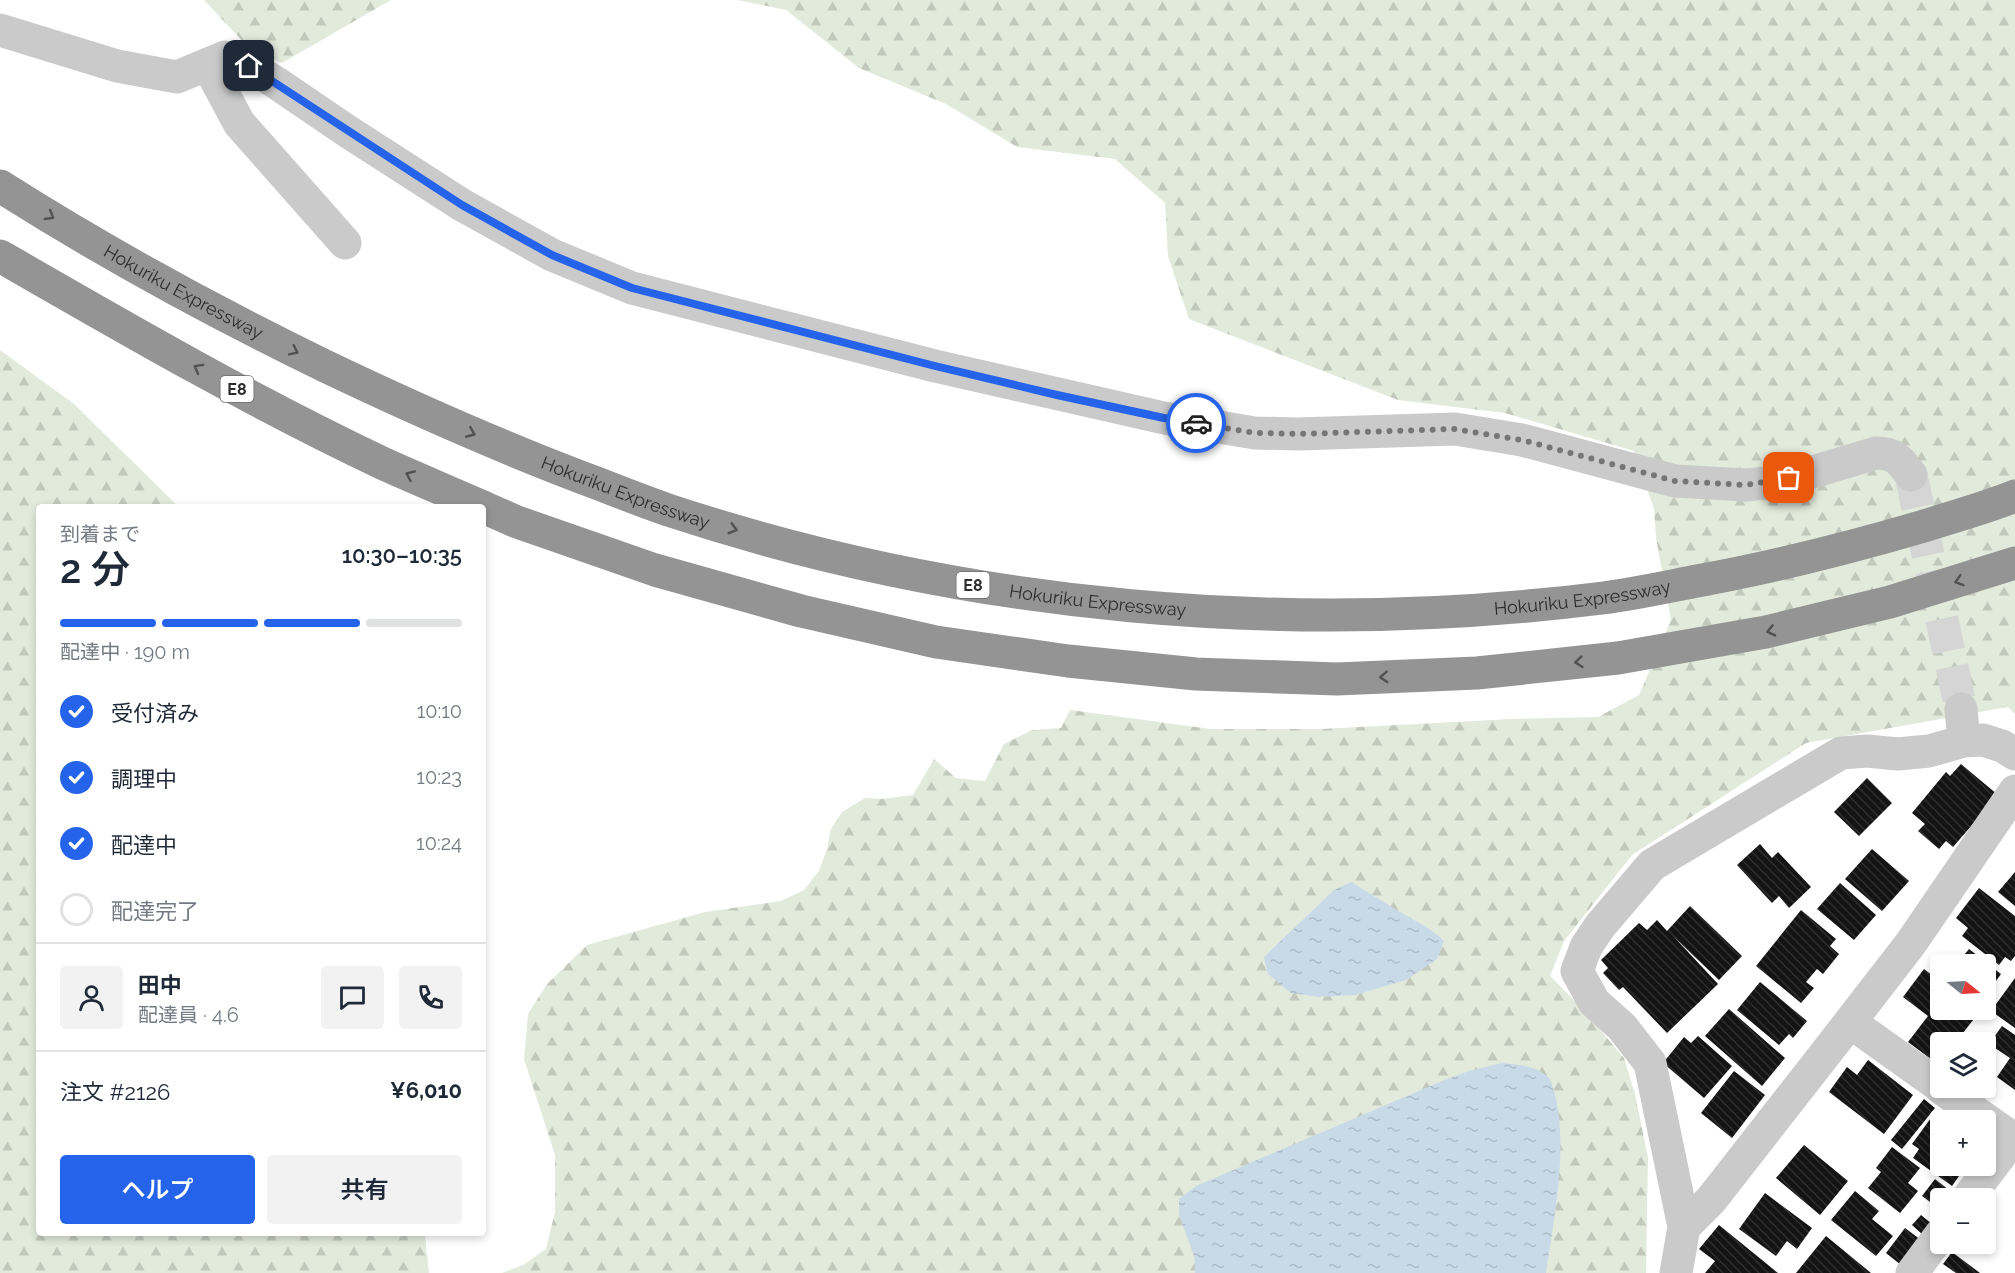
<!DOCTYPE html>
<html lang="ja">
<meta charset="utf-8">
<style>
body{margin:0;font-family:Raleway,"Noto Sans JP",sans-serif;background:#f2f2f3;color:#1f2937;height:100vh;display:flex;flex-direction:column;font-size:22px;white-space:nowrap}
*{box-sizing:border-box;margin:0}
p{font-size:20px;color:#747a83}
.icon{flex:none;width:33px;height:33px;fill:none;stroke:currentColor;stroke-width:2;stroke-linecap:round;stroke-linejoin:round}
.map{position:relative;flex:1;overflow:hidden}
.panel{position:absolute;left:36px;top:504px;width:450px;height:732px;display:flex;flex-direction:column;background:#fff;border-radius:6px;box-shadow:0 3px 9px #0003}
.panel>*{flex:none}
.needle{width:39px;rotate:108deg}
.buttons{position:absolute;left:1930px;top:954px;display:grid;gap:12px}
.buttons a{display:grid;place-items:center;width:66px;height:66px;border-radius:6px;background:#fff;box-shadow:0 3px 9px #0003;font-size:30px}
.pin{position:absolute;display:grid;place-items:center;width:51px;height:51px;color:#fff;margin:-26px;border-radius:12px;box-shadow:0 3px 9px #0006}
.courier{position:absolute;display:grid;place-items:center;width:60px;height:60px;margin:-30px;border:4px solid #2563eb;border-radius:50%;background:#fff;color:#222;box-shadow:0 2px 8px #0007}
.head em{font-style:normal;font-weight:600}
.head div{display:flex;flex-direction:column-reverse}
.head{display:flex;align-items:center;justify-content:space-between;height:102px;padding:0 24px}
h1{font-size:39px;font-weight:600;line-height:45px}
.bar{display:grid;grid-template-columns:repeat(4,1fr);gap:9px 6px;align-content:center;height:72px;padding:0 24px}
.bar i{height:8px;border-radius:4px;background:#e0e1e3}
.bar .active{background:#2563eb}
.bar p{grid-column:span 4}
.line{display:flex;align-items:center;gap:15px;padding:0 24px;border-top:2px solid #e0e1e3}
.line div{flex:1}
.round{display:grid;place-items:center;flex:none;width:63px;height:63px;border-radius:6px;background:#f2f2f3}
ol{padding:0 24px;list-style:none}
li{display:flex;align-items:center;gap:18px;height:66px}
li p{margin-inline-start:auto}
li .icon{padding:6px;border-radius:50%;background:#2563eb;color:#fff;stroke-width:4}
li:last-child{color:#747a83}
li i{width:33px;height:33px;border:3px solid #e0e1e3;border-radius:50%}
.cta{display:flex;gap:12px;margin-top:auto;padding:12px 24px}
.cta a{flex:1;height:69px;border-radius:6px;background:#2563eb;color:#fff;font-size:24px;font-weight:600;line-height:69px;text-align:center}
.cta a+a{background:#f2f2f3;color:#1f2937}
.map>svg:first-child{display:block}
.forest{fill:url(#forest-firs)}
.water{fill:url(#water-ripples)}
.building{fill:url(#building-back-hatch)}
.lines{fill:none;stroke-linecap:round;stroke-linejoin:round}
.minor-tunnel{stroke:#d5d5d5;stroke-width:33;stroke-dasharray:33 16;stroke-linecap:butt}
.minor{stroke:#cacaca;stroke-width:33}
.motorway{stroke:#949494;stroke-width:33}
.oneway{stroke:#515151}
.done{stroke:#767676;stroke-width:6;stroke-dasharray:0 10.8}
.route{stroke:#2563eb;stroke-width:8}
.labels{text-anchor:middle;stroke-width:6;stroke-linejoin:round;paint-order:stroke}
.shield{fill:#fff;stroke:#6c6c6c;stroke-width:1.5}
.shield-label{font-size:16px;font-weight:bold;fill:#2d2d2d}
.street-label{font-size:18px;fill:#2d2d2d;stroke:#fff}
</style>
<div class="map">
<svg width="2015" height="1273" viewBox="0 0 2015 1273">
<defs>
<pattern id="forest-firs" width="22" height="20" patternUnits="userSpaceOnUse" patternTransform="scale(1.5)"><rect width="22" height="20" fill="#e2eadb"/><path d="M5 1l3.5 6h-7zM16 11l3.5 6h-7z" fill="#c2c9bc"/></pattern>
<pattern id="water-ripples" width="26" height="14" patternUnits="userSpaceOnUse" patternTransform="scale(1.5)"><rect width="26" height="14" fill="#c8dae8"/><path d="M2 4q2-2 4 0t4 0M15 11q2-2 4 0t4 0" fill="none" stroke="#acbbc7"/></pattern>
<pattern id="building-back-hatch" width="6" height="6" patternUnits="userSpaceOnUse" patternTransform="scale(1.5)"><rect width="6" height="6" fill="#141414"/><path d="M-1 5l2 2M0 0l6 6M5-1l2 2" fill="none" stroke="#2e2e2e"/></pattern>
</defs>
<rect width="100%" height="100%" fill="#fff"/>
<path class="forest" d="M204,0H391L282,63L249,48Z
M738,0H2015V714L2008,707L1806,743L1632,855L1564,941L1550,976L1579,1005L1624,1058L1635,1094L1648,1158L1646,1273H502L523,1265L546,1249L555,1212V1155L524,1059L528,1014L547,984L587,945L705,912L781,901L804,890L819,871L827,849L831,829L842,812L865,798L881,799L913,795L934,759L956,778L985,781L1004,744L1032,730L1061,728L1070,710L1211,729H1321L1512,719L1598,717L1639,695L1671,620L1656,538L1654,509L1634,451L1505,413L1398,400L1189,319L1168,256L1165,203L1115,159L1017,147L946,104L859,68L786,10Z
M0,350L74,404L179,507H39V1233H421L425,1236L429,1273H0Z"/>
<path class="water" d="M1351,882C1365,890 1378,899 1392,907C1410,919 1429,926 1444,941L1437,959L1406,980L1355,995L1319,997L1291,993L1268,974L1264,957L1334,890Z
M1502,1063C1519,1065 1536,1065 1549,1078C1552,1081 1552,1087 1554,1091C1569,1144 1554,1219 1546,1273H1195V1259L1179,1214V1199L1196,1186L1442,1081L1469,1071Z"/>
<path class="building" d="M1961,764L1998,795L1953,847L1946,841L1939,849L1918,831L1925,824L1912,813L1946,772L1950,776Z
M1867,778L1892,803L1859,836L1834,812Z
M1760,844L1772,858L1778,852L1811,887L1789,908L1779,896L1772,903L1737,865Z
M1872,849L1909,881L1882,911L1845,879Z
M2015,872V906L1998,892Z
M1840,883L1876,915L1854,940L1817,909Z
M1979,888L2015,916V956L2011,961L2005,957L1999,965L1962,936L1968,928L1956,918Z
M1690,906L1742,956L1719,980L1674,937L1718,984L1667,1033L1623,987L1619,990L1603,973L1608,968L1601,960L1639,923L1647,930L1657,920L1667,931Z
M1801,910L1836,939L1830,946L1839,954L1823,974L1817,969L1806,982L1814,988L1801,1003L1756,966Z
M1969,949L2001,974L1986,995V964H1943L1951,955L1959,961Z
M1924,969L1941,982V1010L1980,1011L1956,1042H1941V1062L1939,1065L1908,1042L1928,1016L1903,997Z
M2015,978V1028L1991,1011Z
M1760,982L1807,1021L1793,1038L1789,1034L1779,1045L1737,1010Z
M1729,1009L1785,1058L1762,1086L1705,1036Z
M2002,1026L2015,1035V1090L1997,1077L2010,1058L1989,1044Z
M1698,1036L1732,1066L1704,1098L1663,1063L1684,1037L1691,1043Z
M1868,1060L1913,1095L1884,1134L1829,1092L1847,1067L1857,1075Z
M1734,1071L1765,1095L1732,1138L1701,1113Z
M1924,1099L1935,1108L1902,1149L1891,1140Z
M1936,1111L1949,1120H1941V1166H1966L1952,1186L1913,1158L1919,1149L1912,1144Z
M1804,1145L1848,1181L1820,1215L1776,1178Z
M1892,1147L1920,1168L1908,1183L1918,1191L1900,1213L1868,1188L1881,1172L1876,1168Z
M1935,1179L1954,1194L1950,1198H1941V1210L1922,1196Z
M1855,1191L1879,1211L1872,1219L1893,1236L1876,1256L1831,1220Z
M1765,1193L1812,1228L1797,1249L1787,1241L1776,1256L1739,1229Z
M1921,1215L1932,1224L1923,1235L1912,1225Z
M1719,1225L1778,1273H1705L1715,1261L1699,1249Z
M1905,1228L1921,1240L1901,1265L1886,1253Z
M1826,1236L1871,1273H1796Z
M1952,1252L1980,1273H1956L1943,1264Z"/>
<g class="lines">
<path class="minor-tunnel" d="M1911,475L1961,709"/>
<path class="minor" d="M0,30L117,66L177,77L225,57L249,66L275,82L347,131L462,205L552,255L632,288L935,366L1164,418L1255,433L1298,434L1455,429L1522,440L1675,481L1746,485L1766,483L1789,479L1876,453C1895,453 1901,461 1911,475
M208,65L239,123L345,243
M1961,709L1964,741
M1850,1022L1941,1087
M1941,1088L2015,1140
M1968,1198L2015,1136
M1684,1227L1711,1200L1850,1022L1911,943L2015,791
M1676,1273L1684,1227L1650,1063L1622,1027L1594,1002L1577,971L1586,947L1600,926L1652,865L1841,753L1867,751L1898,754L1929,751L1964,741L1983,740L2002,746L2015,754
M1912,1273L1941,1234"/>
<g class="motorway">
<path id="s1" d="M0,186C104,252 214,312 325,366C415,409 505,449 599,484C622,493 645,502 668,510C968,609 1290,637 1603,598C1634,594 1666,587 1697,581C1774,567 1849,548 1924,526C1955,516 1985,508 2015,496"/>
<path d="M0,256C125,328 251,401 382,463C415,478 449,492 483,507"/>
<path d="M483,507L517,522L655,570L801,611L936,642L1068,661L1196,674L1337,679L1477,673L1618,658L1766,632L1890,602L2015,563"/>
</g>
</g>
<defs><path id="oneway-chevron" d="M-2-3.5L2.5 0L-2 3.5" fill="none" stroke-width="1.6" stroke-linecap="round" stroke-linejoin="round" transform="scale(1.5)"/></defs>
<g class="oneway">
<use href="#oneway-chevron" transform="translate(50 216) rotate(31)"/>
<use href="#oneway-chevron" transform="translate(294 351) rotate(26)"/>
<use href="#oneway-chevron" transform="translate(198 368) rotate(-151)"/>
<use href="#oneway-chevron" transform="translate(471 433) rotate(23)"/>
<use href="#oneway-chevron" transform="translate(410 475) rotate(-156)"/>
<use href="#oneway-chevron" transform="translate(733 529) rotate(16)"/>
<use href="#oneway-chevron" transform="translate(1959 581) rotate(163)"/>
<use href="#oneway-chevron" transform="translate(1771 631) rotate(167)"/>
<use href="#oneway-chevron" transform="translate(1579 662) rotate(174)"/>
<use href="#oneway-chevron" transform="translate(1384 677) rotate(177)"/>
</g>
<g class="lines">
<path class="done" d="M1196,423L1255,433L1298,434L1455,429L1522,440L1675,481L1746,485L1789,478"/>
<path class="route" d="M249,66L462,205L552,255L632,288L935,366L1057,395L1164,418L1196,423"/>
</g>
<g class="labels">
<g class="shield">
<rect x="220.5" y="376" width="33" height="26" rx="4.5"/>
<rect x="956.5" y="572" width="33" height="26" rx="4.5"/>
</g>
<g class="shield-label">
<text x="237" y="395">E8</text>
<text x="973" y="591">E8</text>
</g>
<g class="street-label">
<text dy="6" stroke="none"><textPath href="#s1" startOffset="212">Hokuriku Expressway</textPath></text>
<text dy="6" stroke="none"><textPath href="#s1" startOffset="698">Hokuriku Expressway</textPath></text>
<text dy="6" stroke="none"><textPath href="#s1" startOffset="1670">Hokuriku Expressway</textPath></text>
<text dy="6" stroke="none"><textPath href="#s1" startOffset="1184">Hokuriku Expressway</textPath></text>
</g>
</g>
</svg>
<div class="buttons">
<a><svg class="needle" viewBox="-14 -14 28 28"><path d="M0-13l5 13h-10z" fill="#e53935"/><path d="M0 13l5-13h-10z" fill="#747a83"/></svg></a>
<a><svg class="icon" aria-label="layers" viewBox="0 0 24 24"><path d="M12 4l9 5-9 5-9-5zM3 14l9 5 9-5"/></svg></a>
<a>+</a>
<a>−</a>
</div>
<div class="pin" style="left:1789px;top:478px;background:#ea580c"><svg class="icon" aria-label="bag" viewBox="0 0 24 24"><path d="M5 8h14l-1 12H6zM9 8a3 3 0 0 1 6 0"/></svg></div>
<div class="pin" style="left:249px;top:66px;background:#1f2937"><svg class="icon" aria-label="home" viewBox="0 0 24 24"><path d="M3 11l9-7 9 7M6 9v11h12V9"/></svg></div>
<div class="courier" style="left:1196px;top:423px"><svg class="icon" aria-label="car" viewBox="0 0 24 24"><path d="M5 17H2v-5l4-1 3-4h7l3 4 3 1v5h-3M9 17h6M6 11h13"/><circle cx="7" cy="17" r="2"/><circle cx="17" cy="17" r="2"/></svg></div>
<section class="panel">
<div class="head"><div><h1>2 分</h1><p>到着まで</p></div><em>10:30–10:35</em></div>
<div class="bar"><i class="active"></i><i class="active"></i><i class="active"></i><i></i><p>配達中 · 190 m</p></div>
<ol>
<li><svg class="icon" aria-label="check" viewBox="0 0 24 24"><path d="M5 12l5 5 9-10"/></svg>受付済み<p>10:10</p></li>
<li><svg class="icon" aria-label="check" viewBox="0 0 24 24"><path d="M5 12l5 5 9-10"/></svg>調理中<p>10:23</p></li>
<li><svg class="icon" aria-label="check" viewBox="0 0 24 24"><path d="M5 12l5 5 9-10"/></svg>配達中<p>10:24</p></li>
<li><i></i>配達完了</li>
</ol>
<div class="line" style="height:108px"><a class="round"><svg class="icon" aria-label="person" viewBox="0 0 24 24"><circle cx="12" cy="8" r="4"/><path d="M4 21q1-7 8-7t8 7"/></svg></a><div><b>田中</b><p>配達員 · 4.6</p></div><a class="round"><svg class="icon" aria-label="chat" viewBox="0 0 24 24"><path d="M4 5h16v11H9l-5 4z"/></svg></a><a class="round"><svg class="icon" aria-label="phone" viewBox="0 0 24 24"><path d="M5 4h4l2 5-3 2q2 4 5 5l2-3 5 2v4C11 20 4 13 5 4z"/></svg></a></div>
<div class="line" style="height:78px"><div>注文 #2126</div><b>¥6,010</b></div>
<div class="cta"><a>ヘルプ</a><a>共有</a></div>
</section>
</div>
